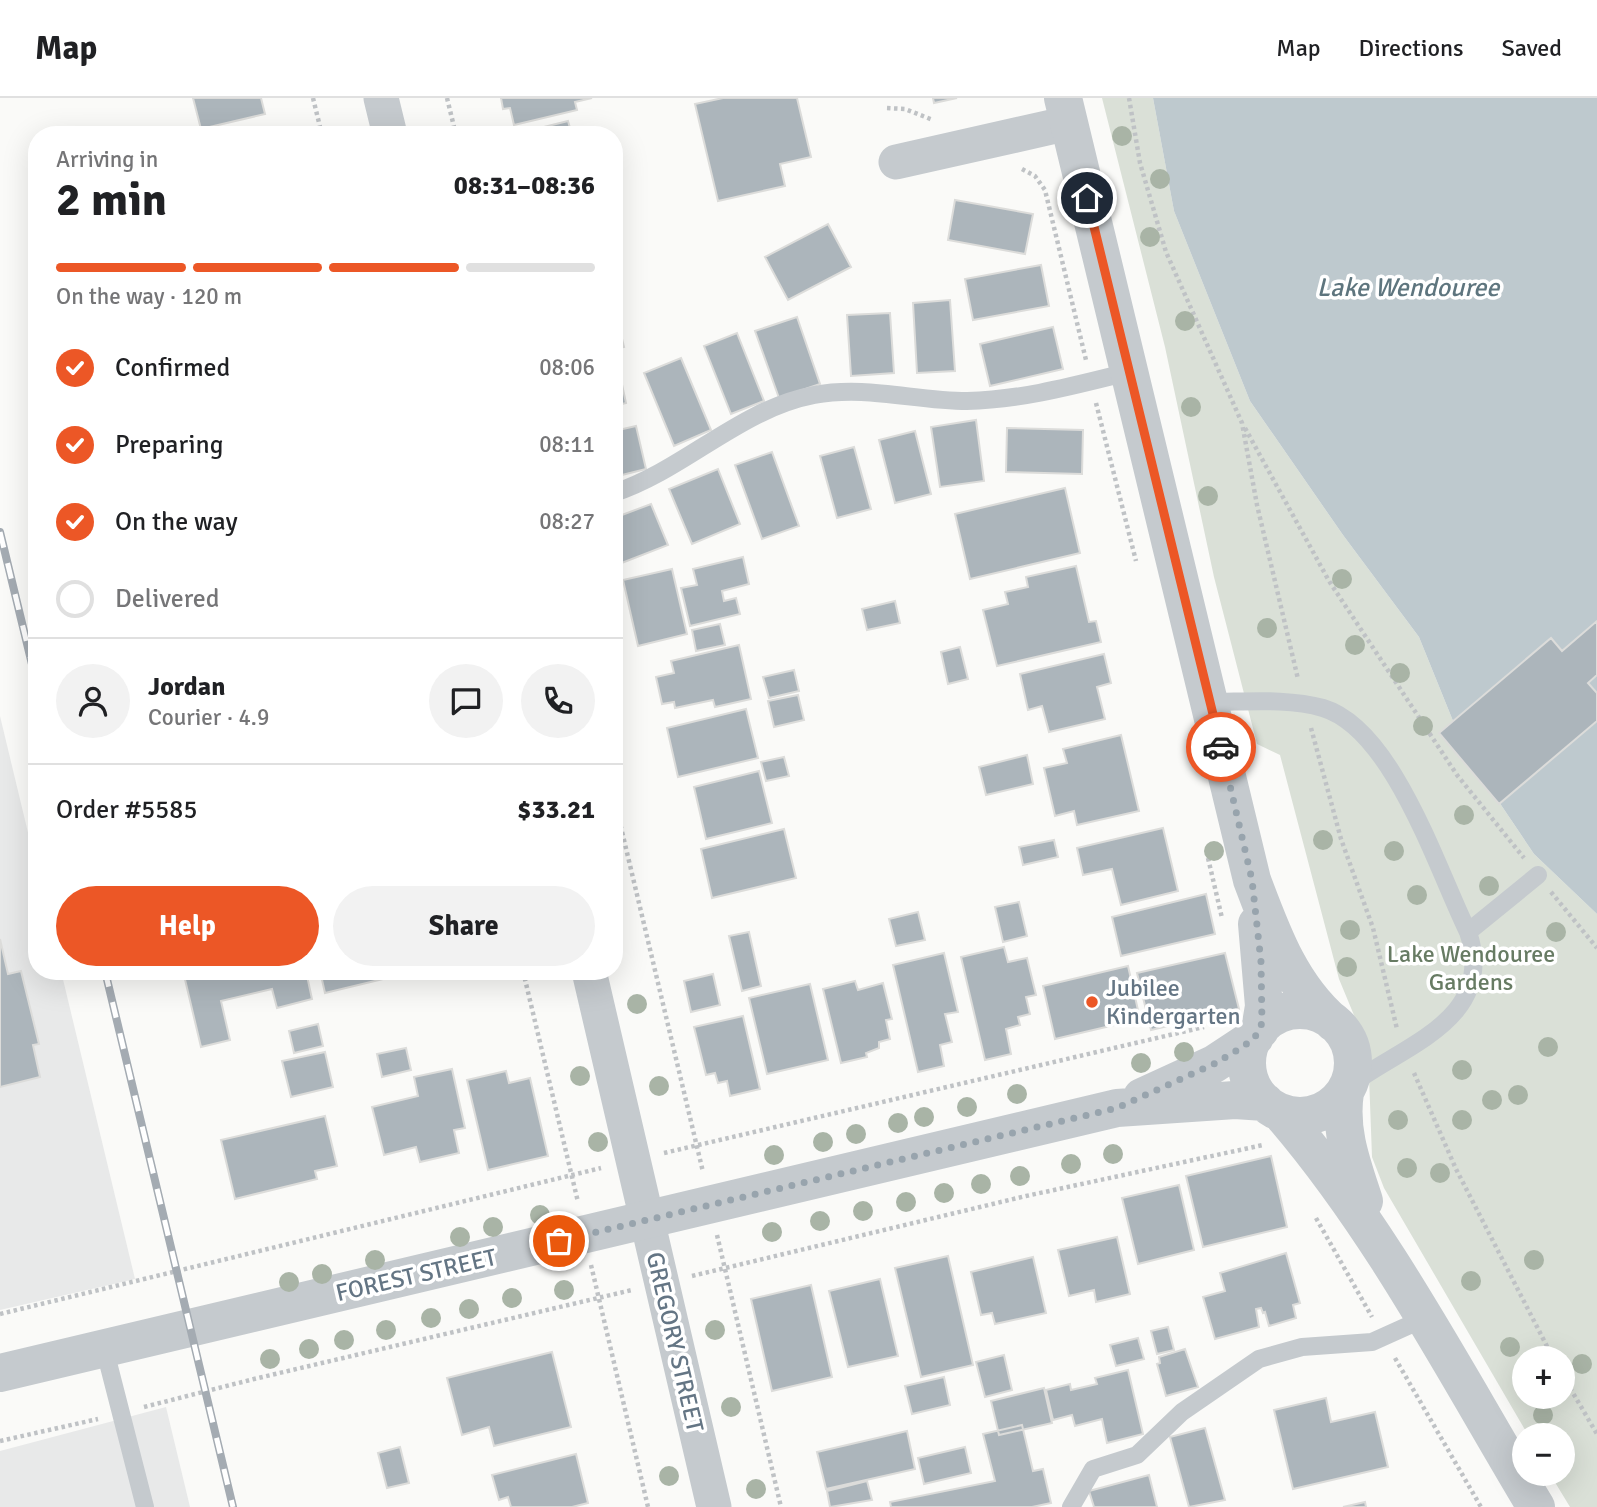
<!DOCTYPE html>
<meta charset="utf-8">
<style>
body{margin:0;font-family:Signika,sans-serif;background:#f2f2f2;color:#202124;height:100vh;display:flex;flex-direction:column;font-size:26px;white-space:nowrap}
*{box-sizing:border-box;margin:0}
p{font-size:23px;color:#757577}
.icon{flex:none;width:38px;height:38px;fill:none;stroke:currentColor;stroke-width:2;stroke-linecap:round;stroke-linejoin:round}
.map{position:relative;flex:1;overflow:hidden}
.panel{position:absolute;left:28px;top:28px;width:595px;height:854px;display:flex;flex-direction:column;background:#fff;border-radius:28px;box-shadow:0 7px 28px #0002}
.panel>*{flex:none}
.fabs{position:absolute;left:1512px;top:1248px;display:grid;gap:14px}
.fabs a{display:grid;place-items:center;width:63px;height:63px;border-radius:50%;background:#fff;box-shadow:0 7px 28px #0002;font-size:35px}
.pin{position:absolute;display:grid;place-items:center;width:60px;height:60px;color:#fff;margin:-30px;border:4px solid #fff;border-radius:50%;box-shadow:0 2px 7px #0007}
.courier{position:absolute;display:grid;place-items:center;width:70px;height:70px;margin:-35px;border:5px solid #ec5726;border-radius:50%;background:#fff;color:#222;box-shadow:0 2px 9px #0007}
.head em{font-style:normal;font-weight:700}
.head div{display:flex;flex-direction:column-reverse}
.head{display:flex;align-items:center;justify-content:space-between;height:119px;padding:0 28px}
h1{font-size:46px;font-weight:700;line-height:52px}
.bar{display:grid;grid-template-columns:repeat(4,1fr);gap:10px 7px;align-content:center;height:84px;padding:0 28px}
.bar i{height:9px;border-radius:5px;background:#e0e0e0}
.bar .selected{background:#ec5726}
.bar p{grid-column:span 4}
.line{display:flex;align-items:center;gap:18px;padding:0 28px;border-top:2px solid #e0e0e0}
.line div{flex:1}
.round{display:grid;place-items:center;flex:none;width:74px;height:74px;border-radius:37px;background:#f2f2f2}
ol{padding:0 28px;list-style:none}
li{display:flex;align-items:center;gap:21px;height:77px}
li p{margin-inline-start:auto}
li .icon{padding:7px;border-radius:50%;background:#ec5726;color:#fff;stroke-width:4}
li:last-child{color:#757577}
li i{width:38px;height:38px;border:4px solid #e0e0e0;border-radius:50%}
.action{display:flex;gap:14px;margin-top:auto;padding:14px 28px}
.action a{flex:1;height:80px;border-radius:42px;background:#ec5726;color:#fff;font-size:28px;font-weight:700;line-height:80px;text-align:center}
.action a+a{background:#f2f2f2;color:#202124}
header{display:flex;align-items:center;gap:42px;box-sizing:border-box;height:98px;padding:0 35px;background:#fff;border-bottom:2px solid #e0e0e0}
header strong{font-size:33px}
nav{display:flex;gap:38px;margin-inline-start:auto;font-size:24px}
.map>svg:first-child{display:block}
.built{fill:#e8e9e9}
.green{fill:#dae0d7;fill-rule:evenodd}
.water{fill:#bec9ce}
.building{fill:#acb5bb;stroke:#dcdcda;stroke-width:2}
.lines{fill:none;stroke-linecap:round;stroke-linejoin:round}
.path{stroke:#bfc2c5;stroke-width:4.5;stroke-dasharray:3.5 3.5;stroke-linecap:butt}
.service{stroke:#c5cace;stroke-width:18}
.minor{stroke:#c5cace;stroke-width:35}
.tertiary{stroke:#c5cace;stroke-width:38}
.rail-casing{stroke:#a4abb2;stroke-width:8}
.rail{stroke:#fff;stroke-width:5;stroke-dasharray:16;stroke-linecap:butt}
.tree{fill:#a9b4a6}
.done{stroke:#98a4ad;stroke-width:7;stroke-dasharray:0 12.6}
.route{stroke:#ec5726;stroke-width:9}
.poi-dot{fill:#ec5726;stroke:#fff;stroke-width:2.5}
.labels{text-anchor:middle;stroke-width:7;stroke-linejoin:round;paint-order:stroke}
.park-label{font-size:24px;fill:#677b63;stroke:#fff}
.poi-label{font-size:24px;fill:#647584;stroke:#fff;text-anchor:start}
.street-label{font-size:24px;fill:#647584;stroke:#fff}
.water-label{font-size:26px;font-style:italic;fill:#5e757e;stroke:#fff}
</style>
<header>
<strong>Map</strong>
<nav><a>Map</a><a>Directions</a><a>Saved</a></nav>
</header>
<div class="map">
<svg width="1597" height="1409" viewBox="0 0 1597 1409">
<rect width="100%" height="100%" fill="#fafaf8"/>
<path class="built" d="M0,618L37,772V873H61L135,1181L0,1212Z
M166,1309L190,1409H0V1353Z"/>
<path class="green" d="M1102,0H1153L1174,113L1250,303L1343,437L1419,539L1466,655L1534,756L1597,816V1409H1570L1550,1376H1563V1337H1528L1384,1090L1372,1059L1368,951L1339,881L1280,657L1257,646L1214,479L1165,249ZM1524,1260H1563V1298H1524Z"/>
<path class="water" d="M1153,0H1597V816L1534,756L1466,655L1419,539L1343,437L1250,303L1174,113Z"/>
<path class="building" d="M193,0H261L265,16L201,31Z
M501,0H592L575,4L577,12L514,27L510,10L503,11Z
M723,0H797L811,59L780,66L785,88L718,103L695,6Z
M933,0H957L934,5Z
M568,23L572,37H512Z
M955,102L1033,116L1025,156L948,142Z
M828,126L851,169L788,202L765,159Z
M1041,167L1049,208L973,222L965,181Z
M614,168L621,198L614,199Z
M950,202L955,273L917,275L913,205Z
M614,208L624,249L614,251Z
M890,215L894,275L851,278L847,217Z
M797,219L820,286L779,300L755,233Z
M1053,229L1063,271L990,288L980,246Z
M737,235L764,303L731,316L704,248Z
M681,260L711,332L674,348L644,275Z
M618,268L626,305L614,308V269Z
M976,322L984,383L940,389L931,329Z
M636,328L646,371L614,379V333Z
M1007,330L1083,332L1082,376L1006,374Z
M915,333L931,396L895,405L879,342Z
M854,349L871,411L837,420L820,358Z
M772,354L799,428L762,441L735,367Z
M718,371L740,426L692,446L669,391Z
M1065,390L1080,455L970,481L955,416Z
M651,406L668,447L614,468V420Z
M743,459L749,486L722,493L724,503L736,500L740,516L690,528L681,490L697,487L693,471Z
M1076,468L1089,524L1096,523L1101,544L997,568L983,512L1008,506L1005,494L1028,489L1026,479Z
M672,471L687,536L638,548L623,482Z
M895,503L900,525L867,532L862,511Z
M1597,523V577L1588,585L1597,595V623L1499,706L1439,635L1551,540L1562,553Z
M720,526L725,547L696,553L692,532Z
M739,547L751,601L715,609L713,602L675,610L674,604L662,606L656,579L674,575L671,563Z
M960,549L968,581L948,586L941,554Z
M1104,556L1111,585L1097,589L1105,621L1049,634L1042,608L1028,612L1020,576Z
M794,572L799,593L769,600L763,579Z
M798,597L804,622L774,629L768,603Z
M746,611L758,660L678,679L667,630Z
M1121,637L1139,713L1077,727L1074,713L1055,718L1044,670L1067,665L1063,651Z
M1027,657L1033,686L986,697L979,669Z
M784,659L789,678L766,683L761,664Z
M759,673L772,725L706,741L694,689Z
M1163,730L1178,793L1121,807L1112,771L1083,777L1077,750Z
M784,731L796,780L712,800L701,751Z
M1054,742L1058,759L1023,767L1019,749Z
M1206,796L1215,836L1121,858L1112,819Z
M1019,804L1027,838L1003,844L995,809Z
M918,814L925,842L896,848L889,821Z
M749,834L761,888L742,893L729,838Z
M0,841L8,876L21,873L39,946L33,947L40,979L0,989Z
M1004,849L1008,864L1027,860L1036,897L1026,899L1030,916L1018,919L1020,927L1006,931L1011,956L985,962L961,859Z
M944,855L958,914L945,916L952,944L940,947L944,968L918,974L893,867Z
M1225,855L1239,911L1151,932L1137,875Z
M1128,868L1140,921L1055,941L1043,888Z
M183,873H306L312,901L277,910L272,891L221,903L230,942L201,949Z
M320,873H404V876L325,895Z
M713,876L720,907L691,914L684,883Z
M855,883L858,892L883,885L892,921L886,922L890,941L879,944V950L866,955L867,959L841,965L823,891Z
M810,886L828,962L767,976L749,900Z
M743,918L760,991L730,998L727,983L718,985L715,975L706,977L694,929Z
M318,926L323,948L294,955L289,933Z
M406,950L411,972L382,979L377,956Z
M325,954L333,989L291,999L282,963Z
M452,971L465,1030L454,1032L459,1055L420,1064L416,1049L384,1057L372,1009L418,998L414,979Z
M506,973L509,985L530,980L548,1058L488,1072L467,982Z
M325,1018L337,1068L315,1073L317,1081L235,1101L221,1042Z
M1271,1058L1287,1129L1203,1149L1186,1078Z
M1179,1087L1194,1152L1138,1166L1122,1100Z
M1117,1139L1130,1196L1096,1204L1094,1192L1069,1198L1058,1152Z
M1286,1155L1300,1205L1293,1207L1296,1220L1269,1228L1265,1214L1263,1215L1261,1210L1256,1211L1259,1229L1215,1241L1203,1199L1225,1193L1220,1175Z
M948,1158L973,1267L921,1279L895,1170Z
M1033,1159L1046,1215L995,1226L992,1215L981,1217L971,1174Z
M880,1181L898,1258L848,1269L829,1193Z
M811,1187L832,1279L772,1293L751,1201Z
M1168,1229L1174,1252L1157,1256L1151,1233Z
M1138,1240L1144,1261L1116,1268L1110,1247Z
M1185,1251L1198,1289L1166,1298L1157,1266L1160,1265L1159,1259Z
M552,1254L571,1329L494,1348L489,1329L462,1337L447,1280Z
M1004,1257L1012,1292L985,1299L976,1264Z
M1128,1272L1143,1336L1107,1345L1102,1321L1075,1328L1072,1317L1053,1322L1046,1292L1070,1286L1071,1292L1097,1286L1095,1280Z
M944,1279L950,1307L912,1316L905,1288Z
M1044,1290L1052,1325L999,1337L991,1303Z
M1326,1300L1331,1324L1375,1314L1388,1369L1293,1391L1274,1312Z
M1022,1327L1033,1373L1043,1371L1051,1405L1032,1409H891L890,1404L995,1383L983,1336Z
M1205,1330L1225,1402L1189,1409L1170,1339Z
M907,1333L915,1371L826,1391L817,1354Z
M400,1349L409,1385L387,1390L378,1355Z
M965,1349L971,1375L924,1386L918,1360Z
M576,1356L588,1405L572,1409H511L508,1399L499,1402L492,1377Z
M1149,1377L1157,1409H1094L1089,1393Z
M867,1383L872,1402L830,1409L827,1393Z
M1365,1404L1366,1409H1343Z"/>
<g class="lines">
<path class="path" d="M313,0L322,37
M447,0L456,37
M1129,0L1140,65L1166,154L1242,325L1257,407L1298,581
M887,10L905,11L933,22
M1022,71L1035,78L1045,92L1086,262
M1096,305L1136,463
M1245,330L1329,483L1457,677L1524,760
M1311,630L1341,741L1373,830L1397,931
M614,700L703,1074
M1208,760L1222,820
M1551,794L1597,850
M523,873L578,1104
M1414,975L1456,1071L1553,1260
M664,1055L1204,929
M1316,1120L1372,1219
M717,1137L781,1409
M591,1167L648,1409
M692,1178L1026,1098L1263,1047
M0,1216L601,1070
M1395,1260L1481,1409
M1563,1278L1597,1336
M144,1309L254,1281L632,1192
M0,1343L98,1321"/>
<path class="service" d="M614,395C684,372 740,311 814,297C866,287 915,303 967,303C1022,302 1076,287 1129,274
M1210,604C1246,604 1288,600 1323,610C1393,631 1437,771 1468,834C1498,923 1400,948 1348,989
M1468,834L1538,777
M104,1249L145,1409
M1071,1409L1093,1371L1137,1357L1182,1314L1259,1261L1302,1249L1372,1244L1423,1221"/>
<path class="minor" d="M381,0L390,37
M896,64L1069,25
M589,873L714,1409"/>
<path class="tertiary" d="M1063,0L1252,782C1272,835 1290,887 1334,925
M1257,826L1264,908L1260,932
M1247 965a53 53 0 1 1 106 0a53 53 0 1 1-106 0Z
M1345,994C1339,1033 1352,1066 1364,1103
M1142,999L1214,966L1255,939
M1280,1014C1382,1132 1456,1276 1536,1409
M0,1275L1117,1010L1235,1002L1265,1004"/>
<defs>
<path id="rail" d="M0,434L37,587
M105,873L233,1409"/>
</defs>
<use href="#rail" class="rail-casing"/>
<use href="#rail" class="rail"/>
</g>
<g class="tree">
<circle cx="1122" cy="38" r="10"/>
<circle cx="1160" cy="81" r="10"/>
<circle cx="1150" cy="139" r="10"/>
<circle cx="1185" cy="223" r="10"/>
<circle cx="1191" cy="309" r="10"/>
<circle cx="1208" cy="398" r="10"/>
<circle cx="1342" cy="481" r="10"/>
<circle cx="1267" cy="530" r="10"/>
<circle cx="1355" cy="547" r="10"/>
<circle cx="1400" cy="575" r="10"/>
<circle cx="1423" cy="628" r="10"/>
<circle cx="1464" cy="717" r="10"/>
<circle cx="1323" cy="742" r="10"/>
<circle cx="1214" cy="753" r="10"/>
<circle cx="1394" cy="753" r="10"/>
<circle cx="1489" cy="788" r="10"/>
<circle cx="1417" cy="797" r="10"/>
<circle cx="1350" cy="832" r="10"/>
<circle cx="1556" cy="834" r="10"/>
<circle cx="1347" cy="869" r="10"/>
<circle cx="637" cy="906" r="10"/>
<circle cx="1548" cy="949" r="10"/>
<circle cx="1184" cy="954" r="10"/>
<circle cx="1141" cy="965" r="10"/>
<circle cx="1462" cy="972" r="10"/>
<circle cx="580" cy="978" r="10"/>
<circle cx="659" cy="988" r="10"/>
<circle cx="1017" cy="996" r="10"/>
<circle cx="1518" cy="997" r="10"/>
<circle cx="1492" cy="1002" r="10"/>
<circle cx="967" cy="1009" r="10"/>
<circle cx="924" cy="1019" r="10"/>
<circle cx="1398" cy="1022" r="10"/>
<circle cx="1462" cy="1022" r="10"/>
<circle cx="898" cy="1025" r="10"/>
<circle cx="856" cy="1036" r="10"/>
<circle cx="598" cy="1044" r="10"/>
<circle cx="823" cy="1044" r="10"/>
<circle cx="1113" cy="1056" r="10"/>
<circle cx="774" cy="1057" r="10"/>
<circle cx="1071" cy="1066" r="10"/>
<circle cx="1407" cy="1070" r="10"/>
<circle cx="1440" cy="1075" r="10"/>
<circle cx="1020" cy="1078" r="10"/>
<circle cx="981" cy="1086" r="10"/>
<circle cx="944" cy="1095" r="10"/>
<circle cx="906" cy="1104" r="10"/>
<circle cx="863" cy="1113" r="10"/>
<circle cx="540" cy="1117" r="10"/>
<circle cx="820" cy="1123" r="10"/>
<circle cx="493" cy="1129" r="10"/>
<circle cx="772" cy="1134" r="10"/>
<circle cx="460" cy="1139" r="10"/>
<circle cx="375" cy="1162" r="10"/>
<circle cx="1534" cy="1162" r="10"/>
<circle cx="322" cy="1176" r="10"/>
<circle cx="1471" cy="1183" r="10"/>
<circle cx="289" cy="1184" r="10"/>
<circle cx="564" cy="1192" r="10"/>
<circle cx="512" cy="1200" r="10"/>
<circle cx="469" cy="1211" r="10"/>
<circle cx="431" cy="1220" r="10"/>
<circle cx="386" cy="1232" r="10"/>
<circle cx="715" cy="1232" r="10"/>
<circle cx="344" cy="1242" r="10"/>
<circle cx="1510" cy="1249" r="10"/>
<circle cx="309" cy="1251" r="10"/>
<circle cx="270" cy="1261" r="10"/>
<circle cx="1582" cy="1266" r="10"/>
<circle cx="731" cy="1309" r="10"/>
<circle cx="1543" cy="1317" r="10"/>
<circle cx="669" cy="1378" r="10"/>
<circle cx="756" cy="1391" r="10"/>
</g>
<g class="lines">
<path class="done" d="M559,1143L1117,1010L1214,966L1244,948L1255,939L1262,925L1261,864L1252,782L1221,649"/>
<path class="route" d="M1087,100L1221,649"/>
</g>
<circle class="poi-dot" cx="1092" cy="904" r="7"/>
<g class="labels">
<g class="park-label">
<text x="1471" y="864">Lake Wendouree<tspan x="1471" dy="28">Gardens</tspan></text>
</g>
<g class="poi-label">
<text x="1106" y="898">Jubilee<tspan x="1106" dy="28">Kindergarten</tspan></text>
</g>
<g class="street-label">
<text transform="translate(416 1177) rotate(-13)" y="8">FOREST STREET</text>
<text transform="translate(675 1244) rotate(77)" y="8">GREGORY STREET</text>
</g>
<g class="water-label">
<text x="1408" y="198">Lake Wendouree</text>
</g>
</g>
</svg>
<div class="fabs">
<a>+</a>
<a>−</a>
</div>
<div class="pin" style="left:559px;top:1143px;background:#ea580c"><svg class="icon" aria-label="bag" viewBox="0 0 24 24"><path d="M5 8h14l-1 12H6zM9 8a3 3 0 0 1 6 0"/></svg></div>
<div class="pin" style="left:1087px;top:100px;background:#1f2937"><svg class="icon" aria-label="home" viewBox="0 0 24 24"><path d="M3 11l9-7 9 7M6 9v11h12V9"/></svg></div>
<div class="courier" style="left:1221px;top:649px"><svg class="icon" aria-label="car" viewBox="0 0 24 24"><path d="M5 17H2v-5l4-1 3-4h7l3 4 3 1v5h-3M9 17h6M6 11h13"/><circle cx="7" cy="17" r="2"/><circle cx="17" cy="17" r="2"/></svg></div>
<section class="panel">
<div class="head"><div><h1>2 min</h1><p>Arriving in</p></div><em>08:31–08:36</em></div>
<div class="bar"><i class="selected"></i><i class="selected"></i><i class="selected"></i><i></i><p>On the way · 120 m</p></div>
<ol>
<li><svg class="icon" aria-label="check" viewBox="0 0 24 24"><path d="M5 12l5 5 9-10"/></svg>Confirmed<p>08:06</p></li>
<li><svg class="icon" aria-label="check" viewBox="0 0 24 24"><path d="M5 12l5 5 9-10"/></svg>Preparing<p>08:11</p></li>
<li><svg class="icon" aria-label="check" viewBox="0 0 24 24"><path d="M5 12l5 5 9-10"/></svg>On the way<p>08:27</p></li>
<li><i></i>Delivered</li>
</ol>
<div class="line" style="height:126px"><a class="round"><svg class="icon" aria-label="person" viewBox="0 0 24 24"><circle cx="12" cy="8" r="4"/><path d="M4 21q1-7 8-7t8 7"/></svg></a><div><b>Jordan</b><p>Courier · 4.9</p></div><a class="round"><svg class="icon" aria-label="chat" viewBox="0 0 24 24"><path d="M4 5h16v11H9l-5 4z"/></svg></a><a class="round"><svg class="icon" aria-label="phone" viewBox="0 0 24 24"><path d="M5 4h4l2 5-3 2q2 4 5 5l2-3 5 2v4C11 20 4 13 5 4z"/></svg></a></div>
<div class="line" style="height:91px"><div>Order #5585</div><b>$33.21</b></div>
<div class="action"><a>Help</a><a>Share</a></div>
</section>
</div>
